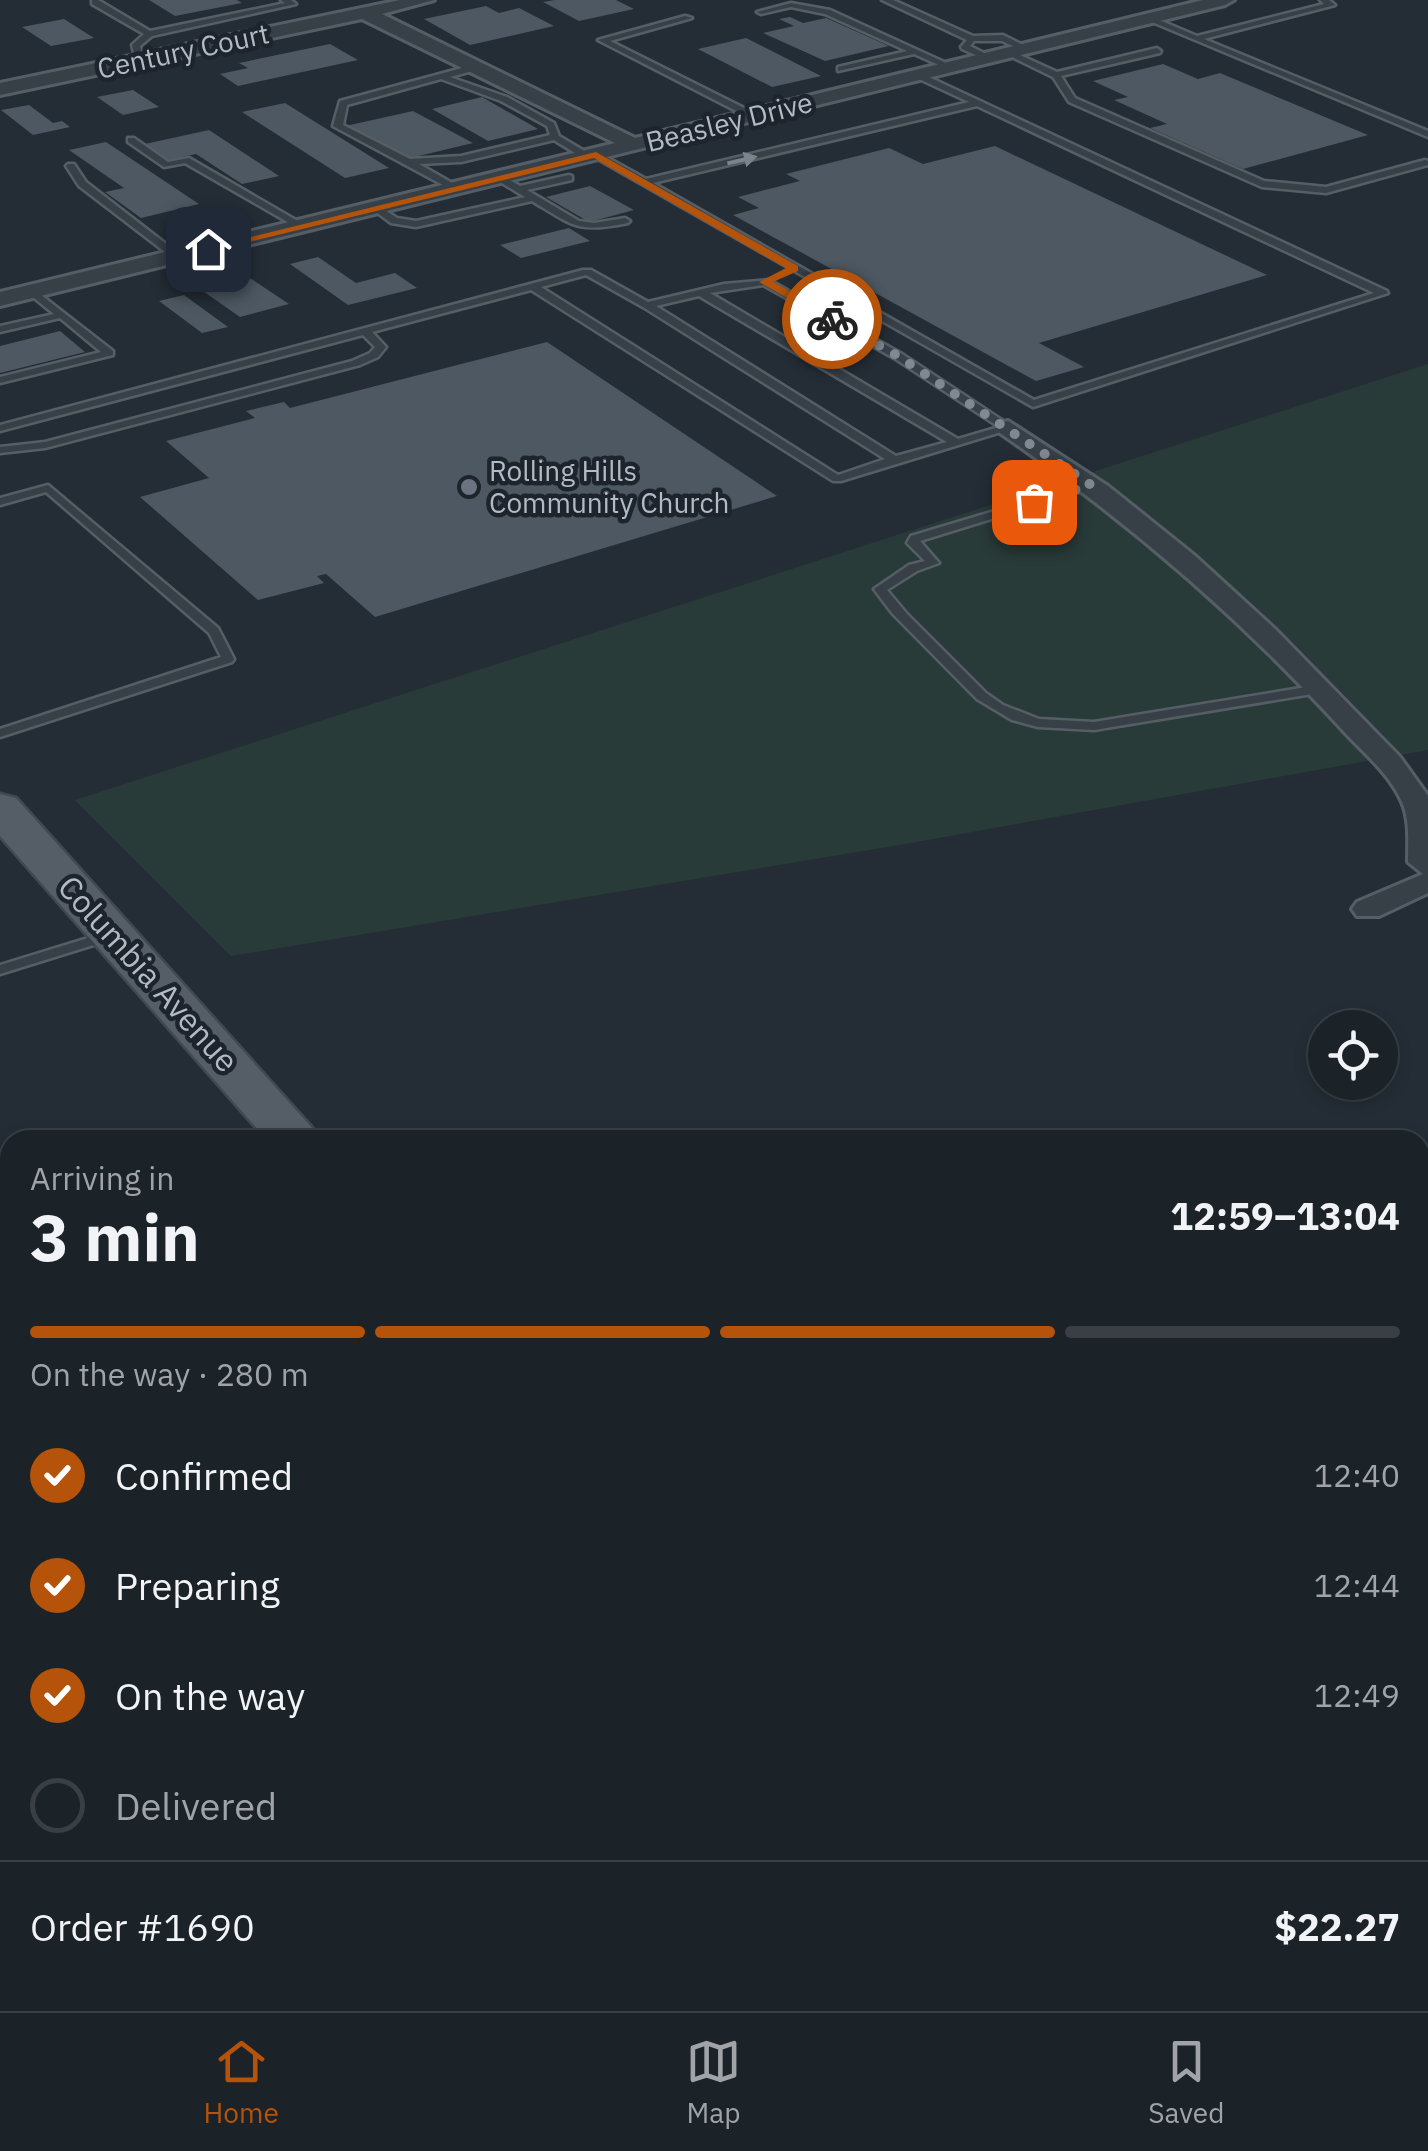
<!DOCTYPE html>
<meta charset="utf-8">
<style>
body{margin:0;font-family:"IBM Plex Sans",sans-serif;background:#282f34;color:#f1f3f6;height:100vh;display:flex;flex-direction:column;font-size:38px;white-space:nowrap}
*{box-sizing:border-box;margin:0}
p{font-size:32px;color:#a0a4a8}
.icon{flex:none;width:55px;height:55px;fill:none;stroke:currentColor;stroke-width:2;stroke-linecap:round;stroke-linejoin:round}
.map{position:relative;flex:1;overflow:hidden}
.panel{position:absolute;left:0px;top:1130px;width:1430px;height:882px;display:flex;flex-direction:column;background:#1b2228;border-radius:30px 30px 0 0;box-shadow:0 5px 15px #0003,0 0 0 2px #393f45}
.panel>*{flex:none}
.fabs{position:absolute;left:1308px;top:1010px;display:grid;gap:20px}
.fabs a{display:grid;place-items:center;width:90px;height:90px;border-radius:50%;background:#1b2228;box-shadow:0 5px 15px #0003,0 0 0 2px #393f45;font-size:50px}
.pin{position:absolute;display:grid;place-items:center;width:85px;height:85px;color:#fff;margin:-42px;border-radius:20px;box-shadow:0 5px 15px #0006}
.courier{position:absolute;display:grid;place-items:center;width:100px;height:100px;margin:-50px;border:8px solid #b45309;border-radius:50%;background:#fff;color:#222;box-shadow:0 2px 12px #0007}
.overview em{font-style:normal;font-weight:800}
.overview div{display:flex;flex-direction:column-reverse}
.overview{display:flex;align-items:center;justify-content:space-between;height:170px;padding:0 30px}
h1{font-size:65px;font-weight:800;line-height:75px}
.bar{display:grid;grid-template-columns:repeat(4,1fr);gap:15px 10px;align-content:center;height:120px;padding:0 30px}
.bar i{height:12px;border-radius:8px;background:#393f45}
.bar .current{background:#b45309}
.bar p{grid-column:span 4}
.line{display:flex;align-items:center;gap:25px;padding:0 30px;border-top:2px solid #393f45}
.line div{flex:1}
ol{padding:0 30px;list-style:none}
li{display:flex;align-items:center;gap:30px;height:110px}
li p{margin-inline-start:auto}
li .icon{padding:10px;border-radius:50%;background:#b45309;color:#fff;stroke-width:4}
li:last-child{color:#a0a4a8}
li i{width:55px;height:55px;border:5px solid #393f45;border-radius:50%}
.dock{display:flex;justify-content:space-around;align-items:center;height:140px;border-top:2px solid #393f45;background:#1b2228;font-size:28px;color:#a0a4a8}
.dock a{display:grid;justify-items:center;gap:5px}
.dock .current{color:#b45309}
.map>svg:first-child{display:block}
.green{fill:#293b39}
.building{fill:#4d5862}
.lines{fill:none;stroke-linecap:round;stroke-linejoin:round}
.service-casing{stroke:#555d65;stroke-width:5}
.minor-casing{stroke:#555d65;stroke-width:6}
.primary-casing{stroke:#404850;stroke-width:5}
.service{fill:#373f47;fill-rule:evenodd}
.minor{fill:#373f47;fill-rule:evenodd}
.primary{fill:#555e67;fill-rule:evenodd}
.oneway{fill:#7b838b}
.route{fill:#b45309}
.done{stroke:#808992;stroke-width:10;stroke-dasharray:0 18}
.worship-dot{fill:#6b7280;stroke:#1d242c;stroke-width:4}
.labels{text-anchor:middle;stroke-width:9;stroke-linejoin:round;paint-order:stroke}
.far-street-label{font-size:28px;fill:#b2bac3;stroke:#1d242c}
.far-poi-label{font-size:28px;fill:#b2bac3;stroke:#1d242c;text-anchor:start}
.street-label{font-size:32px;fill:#b2bac3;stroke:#1d242c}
</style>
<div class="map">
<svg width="1428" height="2011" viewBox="0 0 1428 2011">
<rect width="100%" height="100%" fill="#242d36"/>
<path class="green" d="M1428,364V750L905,844L231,956L75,800Z"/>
<path class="building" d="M149,0H237L242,3L175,16Z
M555,0H616L634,9L579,21L543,2Z
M486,6L499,13L519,8L554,26L470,45L424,19Z
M790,17L803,23L826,18L889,46L825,61L763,33L794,26L779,19Z
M64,19L94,38L51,46L22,27Z
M746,38L821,76L772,87L698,49Z
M330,44L358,60L238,86L220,74L248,68L239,63Z
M1163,64L1198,79L1220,73L1368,135L1243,169L1150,128L1167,124L1114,100L1128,97L1093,81Z
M133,90L159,107L123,115L97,97Z
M482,97L538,129L488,141L432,109Z
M285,103L389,168L345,178L242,112Z
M29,105L53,123L62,121L70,127L33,135L1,110Z
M413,111L473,143L406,159L341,127Z
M209,130L279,176L242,184L196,154L168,160L145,144Z
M106,142L199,204L141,218L105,192L124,188L69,150Z
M995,146L1267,275L1039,343L1084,367L1036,381L733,215L759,208L738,197L800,181L786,174L889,148L923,164Z
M590,186L634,210L589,222L546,197Z
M569,228L590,241L521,258L500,245Z
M318,257L356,283L395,273L417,288L348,305L290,264Z
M235,268L289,304L240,317L187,280Z
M184,295L228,327L202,333L159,301Z
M60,331L85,352L0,373V346Z
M547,342L777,496L375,617L326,574L317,576L324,583L258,600L140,497L209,478L166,441L255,418L246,411L284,402L290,408Z
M0,1461L10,1475V2002H258L263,2011H0Z"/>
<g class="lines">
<defs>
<path id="service" d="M92,0H98L150,31L285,3L281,0H291L296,4L152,36L140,46L144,61L140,64L136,61L132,45L144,34L92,4Z
M882,0H893L973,36L1003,35L1031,49L1024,51L1002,41H974L970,46L994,58L987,60L962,49L961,47L967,40Z
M1320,0H1329L1335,5L1204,39L1428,131V137L1145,19L1152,17L1197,36L1324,4Z
M791,3L830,10L955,67L948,69L914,54L838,71V67L907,51L825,14L791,7L761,14L757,12Z
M685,16L692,18L610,41L756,114V118H750L598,40Z
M1157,48L1161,51L1160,53L1061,76L1075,98L1264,181L1326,187L1425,160L1428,161V165L1326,193L1262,187L1069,102L1053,77L1004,53L1011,51L1057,72Z
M473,65L477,68L476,70L450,77L507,97L554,123L559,136L591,155V159H585L554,140L461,162L419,164L459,187V191L456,192L333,126L340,101ZM441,79L501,101L547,126L550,135L461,156L410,159L343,125L347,105Z
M918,72L1387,291L1388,293L1033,407L591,155L599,153L646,179L969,102L915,77V73ZM977,106L1374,293L1034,400L653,183Z
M128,138H134L168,162L189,158L306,226L298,228L185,163L164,167L128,142Z
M68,164H74L86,182L179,254V258H173L79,186L66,166Z
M569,175L572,176V180L527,190L579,221L594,223L625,218L630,221L628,223C578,233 575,227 532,201L416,227L391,223L371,208L379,206L397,218L416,221L525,197L497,180V176H503L520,186Z
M583,270H591L648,302L724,284L769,280L902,354L1014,428L841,481H833L531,290L372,332L386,347L378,357L360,365L45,448L0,453V447L45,442L352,361L370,353L375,347L363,335L0,431V425ZM586,275L643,307L885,459L838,475L541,287ZM763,285L894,358L999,427L958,439L710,293ZM699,296L947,442L896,456L656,306Z
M32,288L113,351V355L0,383V377L101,352L60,318L0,332V326L54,314L28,293V289Z
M1091,482L1095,483V487L920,541L939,563L917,571L887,590L907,614L986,693L1003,705L1039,719L1094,722L1319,685L1325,689L1324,692L1094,730L1038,727L1012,720L977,699L892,613L874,589L909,565L925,561L907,543L911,536Z
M48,485L218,628L234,659L232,662L0,737V729L221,657L209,633L46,492L0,505V498Z
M111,931L116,932L118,935L116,938L0,974V965Z
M10,1203V1213L0,1216V1206Z
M0,1328L6,1330L10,1336V1355L4,1353L0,1347Z
M1428,1897V1917L1420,1920V1900Z
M1349,2002H1371L1374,2011H1352Z"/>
<path id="minor" d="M400,0H434L382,14L635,138L1203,0H1234L1225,5L0,306V292L615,143L362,19L0,95V83Z
M1008,421L1108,486L1194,555L1276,630L1400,757L1428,796V893L1379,916H1357L1352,909L1357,902L1423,874L1408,862C1408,842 1410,820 1402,802C1389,772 1360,750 1339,726C1237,615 1124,518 1000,433L996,428L1000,423Z
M1420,1459L1428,1461V1493L1420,1491Z"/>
<path id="primary" d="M0,794L16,798L323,1140H267L0,836Z
M1020,2002H1095L1099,2011H1024Z"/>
</defs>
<use href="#service" class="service-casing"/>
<use href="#minor" class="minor-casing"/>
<use href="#primary" class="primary-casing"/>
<use href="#service" class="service"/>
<use href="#minor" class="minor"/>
<use href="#primary" class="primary"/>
</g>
<defs><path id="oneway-solid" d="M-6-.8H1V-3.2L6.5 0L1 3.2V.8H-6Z" transform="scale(2.5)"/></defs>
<use class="oneway" href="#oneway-solid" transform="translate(742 160) rotate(-13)"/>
<path class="route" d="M596,152L798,266V271L773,282L836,316V321H828L759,282L786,268L594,158L208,252L202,249Z"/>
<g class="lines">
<path class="done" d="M832,319L898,356L1091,485L1034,502"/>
</g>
<circle class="worship-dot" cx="469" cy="487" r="10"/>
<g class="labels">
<g class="far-street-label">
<text transform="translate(183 51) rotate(-12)" y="10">Century Court</text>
<text transform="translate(729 122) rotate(-14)" y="10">Beasley Drive</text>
</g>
<g class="far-poi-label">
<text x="489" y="481">Rolling Hills<tspan x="489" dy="32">Community Church</tspan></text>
</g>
<g class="street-label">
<text transform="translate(148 974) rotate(48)" y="11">Columbia Avenue</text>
</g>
</g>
</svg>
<div class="fabs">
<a><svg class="icon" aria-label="locate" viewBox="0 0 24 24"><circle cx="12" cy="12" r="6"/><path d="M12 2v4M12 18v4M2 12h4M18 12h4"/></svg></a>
</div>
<div class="pin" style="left:1034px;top:502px;background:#ea580c"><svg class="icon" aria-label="bag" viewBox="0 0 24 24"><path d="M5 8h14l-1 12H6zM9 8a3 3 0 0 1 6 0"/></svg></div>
<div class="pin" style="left:208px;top:249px;background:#1f2937"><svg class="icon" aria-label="home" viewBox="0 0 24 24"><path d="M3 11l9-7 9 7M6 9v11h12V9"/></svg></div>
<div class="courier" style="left:832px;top:319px"><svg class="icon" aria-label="bike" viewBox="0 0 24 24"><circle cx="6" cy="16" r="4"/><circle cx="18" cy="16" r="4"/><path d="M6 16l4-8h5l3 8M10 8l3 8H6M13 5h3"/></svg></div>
<section class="panel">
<div class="overview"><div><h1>3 min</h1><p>Arriving in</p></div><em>12:59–13:04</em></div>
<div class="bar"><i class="current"></i><i class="current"></i><i class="current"></i><i></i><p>On the way · 280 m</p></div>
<ol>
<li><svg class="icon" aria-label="check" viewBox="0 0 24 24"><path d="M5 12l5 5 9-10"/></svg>Confirmed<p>12:40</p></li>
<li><svg class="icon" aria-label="check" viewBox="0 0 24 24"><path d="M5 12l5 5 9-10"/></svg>Preparing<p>12:44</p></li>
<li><svg class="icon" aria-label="check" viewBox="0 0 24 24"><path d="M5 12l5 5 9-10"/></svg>On the way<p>12:49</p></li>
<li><i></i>Delivered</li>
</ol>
<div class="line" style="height:130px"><div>Order #1690</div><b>$22.27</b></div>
</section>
</div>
<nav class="dock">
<a class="current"><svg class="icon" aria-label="home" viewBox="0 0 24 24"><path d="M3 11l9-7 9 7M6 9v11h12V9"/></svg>Home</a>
<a><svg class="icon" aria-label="map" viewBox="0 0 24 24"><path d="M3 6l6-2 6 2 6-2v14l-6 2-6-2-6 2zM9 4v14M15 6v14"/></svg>Map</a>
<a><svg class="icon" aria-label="saved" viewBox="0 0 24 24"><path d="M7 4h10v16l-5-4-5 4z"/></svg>Saved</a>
</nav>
